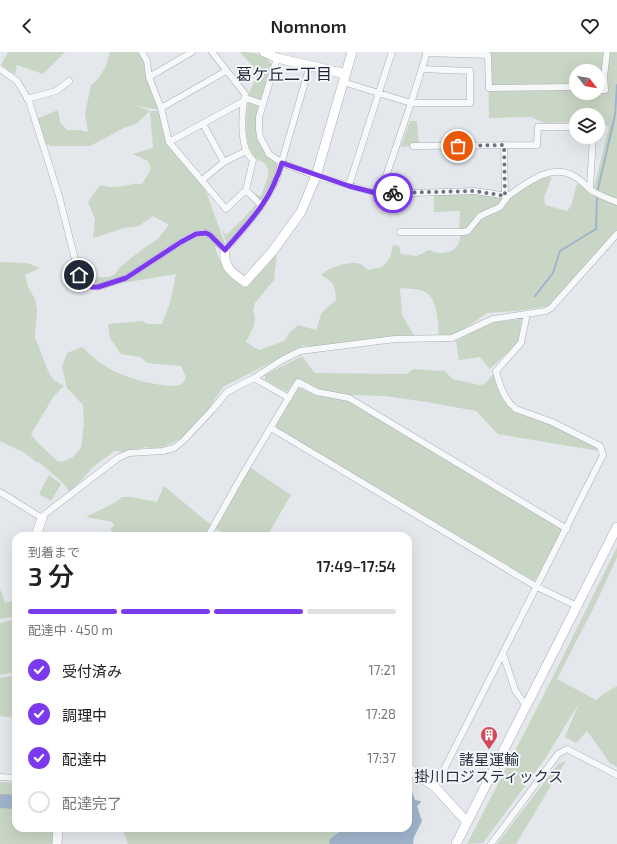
<!DOCTYPE html>
<html lang="ja">
<meta charset="utf-8">
<style>
body{margin:0;font-family:"Exo 2","Noto Sans JP",sans-serif;background:#f6f6f6;color:#222;height:100vh;display:flex;flex-direction:column;font-size:15px;white-space:nowrap}
*{box-sizing:border-box;margin:0}
p{font-size:13px;color:#767676}
.icon{flex:none;width:22px;height:22px;fill:none;stroke:currentColor;stroke-width:2;stroke-linecap:round;stroke-linejoin:round}
.map{position:relative;flex:1;overflow:hidden}
.drawer{position:absolute;left:12px;top:480px;width:400px;height:300px;display:flex;flex-direction:column;background:#fff;border-radius:12px;box-shadow:0 4px 16px #0002}
.drawer>*{flex:none}
.needle{width:26px;rotate:121deg}
.controls{position:absolute;left:569px;top:12px;display:grid;gap:8px}
.controls a{display:grid;place-items:center;width:36px;height:36px;border-radius:50%;background:#fff;box-shadow:0 4px 16px #0002;font-size:20px}
.pin{position:absolute;display:grid;place-items:center;width:34px;height:34px;color:#fff;margin:-17px;border:2px solid #fff;border-radius:50%;box-shadow:0 1px 4px #0007}
.courier{position:absolute;display:grid;place-items:center;width:40px;height:40px;margin:-20px;border:3px solid #7c3aed;border-radius:50%;background:#fff;color:#222;box-shadow:0 1px 5px #0007}
.head em{font-style:normal;font-weight:600}
.head div{display:flex;flex-direction:column-reverse}
.head{display:flex;align-items:center;justify-content:space-between;height:68px;padding:0 16px}
h1{font-size:26px;font-weight:600;line-height:30px}
.bar{display:grid;grid-template-columns:repeat(4,1fr);gap:6px 4px;align-content:center;height:48px;padding:0 16px}
.bar i{height:5px;border-radius:3px;background:#e0e0e0}
.bar .on{background:#7c3aed}
.bar p{grid-column:span 4}
ol{padding:0 16px;list-style:none}
li{display:flex;align-items:center;gap:12px;height:44px}
li p{margin-inline-start:auto}
li .icon{padding:4px;border-radius:50%;background:#7c3aed;color:#fff;stroke-width:4}
li:last-child{color:#767676}
li i{width:22px;height:22px;border:2px solid #e0e0e0;border-radius:50%}
header{display:flex;justify-content:space-between;align-items:center;height:52px;padding:0 16px;background:#fff;font-size:18px;font-weight:600}
.map>svg:first-child{display:block}
.green{fill:#c9d6c5;fill-rule:evenodd}
.water{fill:#9fb4cc}
.lines{fill:none;stroke-linecap:round;stroke-linejoin:round}
.stream{stroke:#9fb4cc;stroke-width:2}
.street-casing{stroke:#a9aeb7;stroke-width:7}
.secondary-casing{stroke:#a9aeb7;stroke-width:10}
.street{stroke:#f7f8fa;stroke-width:6}
.secondary{stroke:#fff;stroke-width:9}
.done{stroke:#6c737f;stroke-width:4;stroke-dasharray:0 7.2}
.route{stroke:#7c3aed;stroke-width:5}
.labels{text-anchor:middle;stroke-width:4;stroke-linejoin:round;paint-order:stroke}
.poi-label{font-size:15px;fill:#2b3445;stroke:#f4f6f9}
.neighbourhood-label{font-size:16px;fill:#1d2536;stroke:#f4f6f9}
</style>
<header><svg class="icon" aria-label="back" viewBox="0 0 24 24"><path d="M15 5l-7 7 7 7"/></svg>Nomnom<svg class="icon" aria-label="heart" viewBox="0 0 24 24"><path d="M12 20l-8-8c-3-5 5-10 8-4 3-6 11-1 8 4z"/></svg></header>
<div class="map">
<svg width="617" height="792" viewBox="0 0 617 792">
<rect width="100%" height="100%" fill="#e4e7ec"/>
<path class="green" d="M8,0H65L43,22L17,13L15,23L1,13Z
M110,0H141L161,58L146,56L135,53L150,59H159L169,92L202,128L225,192L215,195C222,218 228,222 247,235L277,202L274,228L255,251L253,259L255,266L254,274L246,290L259,298L284,289L290,280L298,273L316,278C318,273 319,270 320,265C322,258 331,253 336,248C335,232 335,232 321,223C328,216 350,208 360,212C363,213 366,216 368,218L382,215L390,206L393,193L399,194L401,202L417,204L429,198C438,202 450,203 457,194C459,191 460,185 461,182L459,178L460,159L434,160V143L476,141L505,144L532,127L552,125L544,145L545,153L567,159L571,154L577,132L582,134L592,144L609,74L598,72V63H576V70L545,71L531,65L489,66L488,0H617V181L549,254L517,259L487,261L462,279L450,284L439,285C438,273 438,250 428,242C422,236 408,237 400,236L402,263L415,285L411,284L330,295L303,294L223,335L204,364L185,384L172,391L157,397L146,395L126,400L114,399L93,415L70,441L63,431L40,411L36,410L25,401L0,389V210L27,211L40,216L25,223L28,235L35,247L37,258L35,285L46,314L50,323L54,328L64,334L54,344L31,382L38,391L57,409L62,410L73,405L81,396L84,372L83,353L67,336L62,315L67,301L82,295C91,304 101,312 112,318C123,325 173,340 183,331C184,330 186,325 186,325L181,314L147,311L141,305L121,302L110,286L108,272L142,269L147,272H162L170,251L176,222L111,233L93,232L98,225H109L115,222L120,215L144,196L158,187L169,173L153,164L139,174L124,176L93,186L95,167L88,150L100,133C108,135 115,136 123,134C130,133 135,131 142,132L151,117L148,109L133,102L153,96L150,59L136,72L124,76L90,94H52L46,92L36,67L58,58L60,70L67,78H79L88,80L85,62L91,33L98,27L106,14ZM576,19H598V41H576Z
M240,0C253,0 264,1 272,13L261,48L248,43L257,23V19Z
M248,50L260,54C254,83 254,91 277,112C278,124 268,138 262,149L257,147L253,141L261,144C263,137 270,124 268,117C266,110 259,109 255,105C243,92 246,66 248,50Z
M410,69H417L419,93L401,95Z
M255,153L257,155L253,162L227,192L221,175L226,183L244,166Z
M521,267L519,289L490,317L480,305L459,308L456,289L492,270Z
M302,304L315,321L407,322L413,317L444,319L453,327L479,333L485,332L492,323H495L506,349L538,367L595,393L599,399L498,382L476,359L427,350L385,344L349,343L317,337L297,326L287,340L265,328V323Z
M299,335L315,343L350,348L562,478L535,529L324,407L277,376L276,373Z
M248,414L291,443L267,484H228L213,475Z
M49,423L61,432L51,449L39,442Z
M164,434L211,473L206,484H116L110,477L114,474L112,470L86,465L116,450L122,445H131L157,450Z
M617,495V505L597,549L557,627L596,648L605,641L617,634V715L610,711L587,679L576,691L565,685L579,651L545,707L483,791L467,792L553,625Z
M0,536L5,551L16,548V564L0,567Z
M16,567V620L0,623V571Z
M16,623V666L0,664V626Z
M566,709L516,792H497L558,712Z
M0,730L16,731V776H53L52,792H0Z
M122,776H393L402,792H128Z"/>
<path class="water" d="M408,730L415,748L420,749L421,750L417,754L422,769L414,785L413,792H330L329,791L330,787L345,776H408Z
M0,742L16,743V757L0,756Z"/>
<g class="lines">
<path class="stream" d="M598,137L615,63L617,33
M535,244L553,221L560,199L596,177L597,146"/>
<defs>
<path id="street" d="M142,0L147,9L149,25L161,56L169,90L226,157L246,138L253,108C250,105 247,102 246,98C240,80 242,60 245,42L212,0
M426,1L488,3L489,36L576,35
M277,6L259,65V77L260,85L269,102L282,111L316,124L380,142L475,139L508,144C526,132 549,112 572,123C581,127 586,135 594,140C601,144 610,147 617,150
M0,17L17,29L29,49L59,144L79,223L86,232L98,235L126,226L181,190L196,182L206,181L210,183L225,198C246,175 264,154 277,126L310,13
M149,25L192,0
M343,30L411,51H470V19L422,17
M598,38H605L604,24L607,0
M245,46L263,52
M27,47L56,39L69,29
M161,56L226,19
M203,72L224,110
M169,90L244,49
M504,93L505,144
M413,94L537,93L538,75H576
M202,128L224,110L246,99
M349,133L392,0
M590,135L593,85
M246,138L262,154
M380,142L411,51L427,0
M400,180H463L468,179L480,164L500,155L508,144
M254,326L289,346
M271,376L537,535L577,554
M0,440L42,466L45,462L118,406L129,401L163,399L174,396L183,389L213,357L227,340L254,326L282,308L300,299L395,287L452,286L493,267L546,259L551,256L617,182
M208,484L240,427L298,330L317,340L349,346L567,477
M503,602L515,638L526,654
M0,725L16,726
M435,735L603,403L600,394L552,370L516,357C505,349 499,332 496,319L521,291L527,262
M491,792L558,702L567,697L617,723"/>
<path id="secondary" d="M264,0L277,6L346,22
M225,198C223,215 232,221 245,230L272,200L301,160L316,124L352,0
M36,484L42,466
M408,716L435,735L467,770
M57,792L58,776
M456,792L617,475"/>
</defs>
<use href="#street" class="street-casing"/>
<use href="#secondary" class="secondary-casing"/>
<use href="#street" class="street"/>
<use href="#secondary" class="secondary"/>
</g>
<g class="lines">
<path class="done" d="M393,141L475,139L505,144L504,93L458,94"/>
<path class="route" d="M79,223L86,232L92,235H98L126,226L181,190L196,182L206,181L210,183L225,198C251,168 270,150 282,111L349,134L380,142L393,141"/>
</g>
<defs>
<symbol id="building-pin" viewBox="-11 -11 22 30"><path d="M0 17L-7.5 6A9.5 9.5 0 1 1 7.5 6Z" fill="#d1495b" stroke="#f4f6f9"/><path d="M-4-6H4V6H1V3H-1V6H-4ZM-2.5-4.3h1.7v1.8h-1.7ZM.8-4.3h1.7v1.8H.8ZM-2.5-1h1.7V.8h-1.7ZM.8-1h1.7V.8H.8Z" fill="#fff"/></symbol>
</defs>
<g fill-rule="evenodd">
<use href="#building-pin" x="479" y="673" width="20" height="27"/>
</g>
<g class="labels">
<g class="poi-label">
<text x="489" y="713">諸星運輸<tspan x="489" dy="17">掛川ロジスティックス</tspan></text>
</g>
<g class="neighbourhood-label">
<text x="284" y="28">葛ケ丘二丁目</text>
</g>
</g>
</svg>
<div class="controls">
<a><svg class="needle" viewBox="-14 -14 28 28"><path d="M0-13l5 13h-10z" fill="#e53935"/><path d="M0 13l5-13h-10z" fill="#767676"/></svg></a>
<a><svg class="icon" aria-label="layers" viewBox="0 0 24 24"><path d="M12 4l9 5-9 5-9-5zM3 14l9 5 9-5"/></svg></a>
</div>
<div class="pin" style="left:458px;top:94px;background:#ea580c"><svg class="icon" aria-label="bag" viewBox="0 0 24 24"><path d="M5 8h14l-1 12H6zM9 8a3 3 0 0 1 6 0"/></svg></div>
<div class="pin" style="left:79px;top:223px;background:#1f2937"><svg class="icon" aria-label="home" viewBox="0 0 24 24"><path d="M3 11l9-7 9 7M6 9v11h12V9"/></svg></div>
<div class="courier" style="left:393px;top:141px"><svg class="icon" aria-label="bike" viewBox="0 0 24 24"><circle cx="6" cy="16" r="4"/><circle cx="18" cy="16" r="4"/><path d="M6 16l4-8h5l3 8M10 8l3 8H6M13 5h3"/></svg></div>
<section class="drawer">
<div class="head"><div><h1>3 分</h1><p>到着まで</p></div><em>17:49–17:54</em></div>
<div class="bar"><i class="on"></i><i class="on"></i><i class="on"></i><i></i><p>配達中 · 450 m</p></div>
<ol>
<li><svg class="icon" aria-label="check" viewBox="0 0 24 24"><path d="M5 12l5 5 9-10"/></svg>受付済み<p>17:21</p></li>
<li><svg class="icon" aria-label="check" viewBox="0 0 24 24"><path d="M5 12l5 5 9-10"/></svg>調理中<p>17:28</p></li>
<li><svg class="icon" aria-label="check" viewBox="0 0 24 24"><path d="M5 12l5 5 9-10"/></svg>配達中<p>17:37</p></li>
<li><i></i>配達完了</li>
</ol>
</section>
</div>
